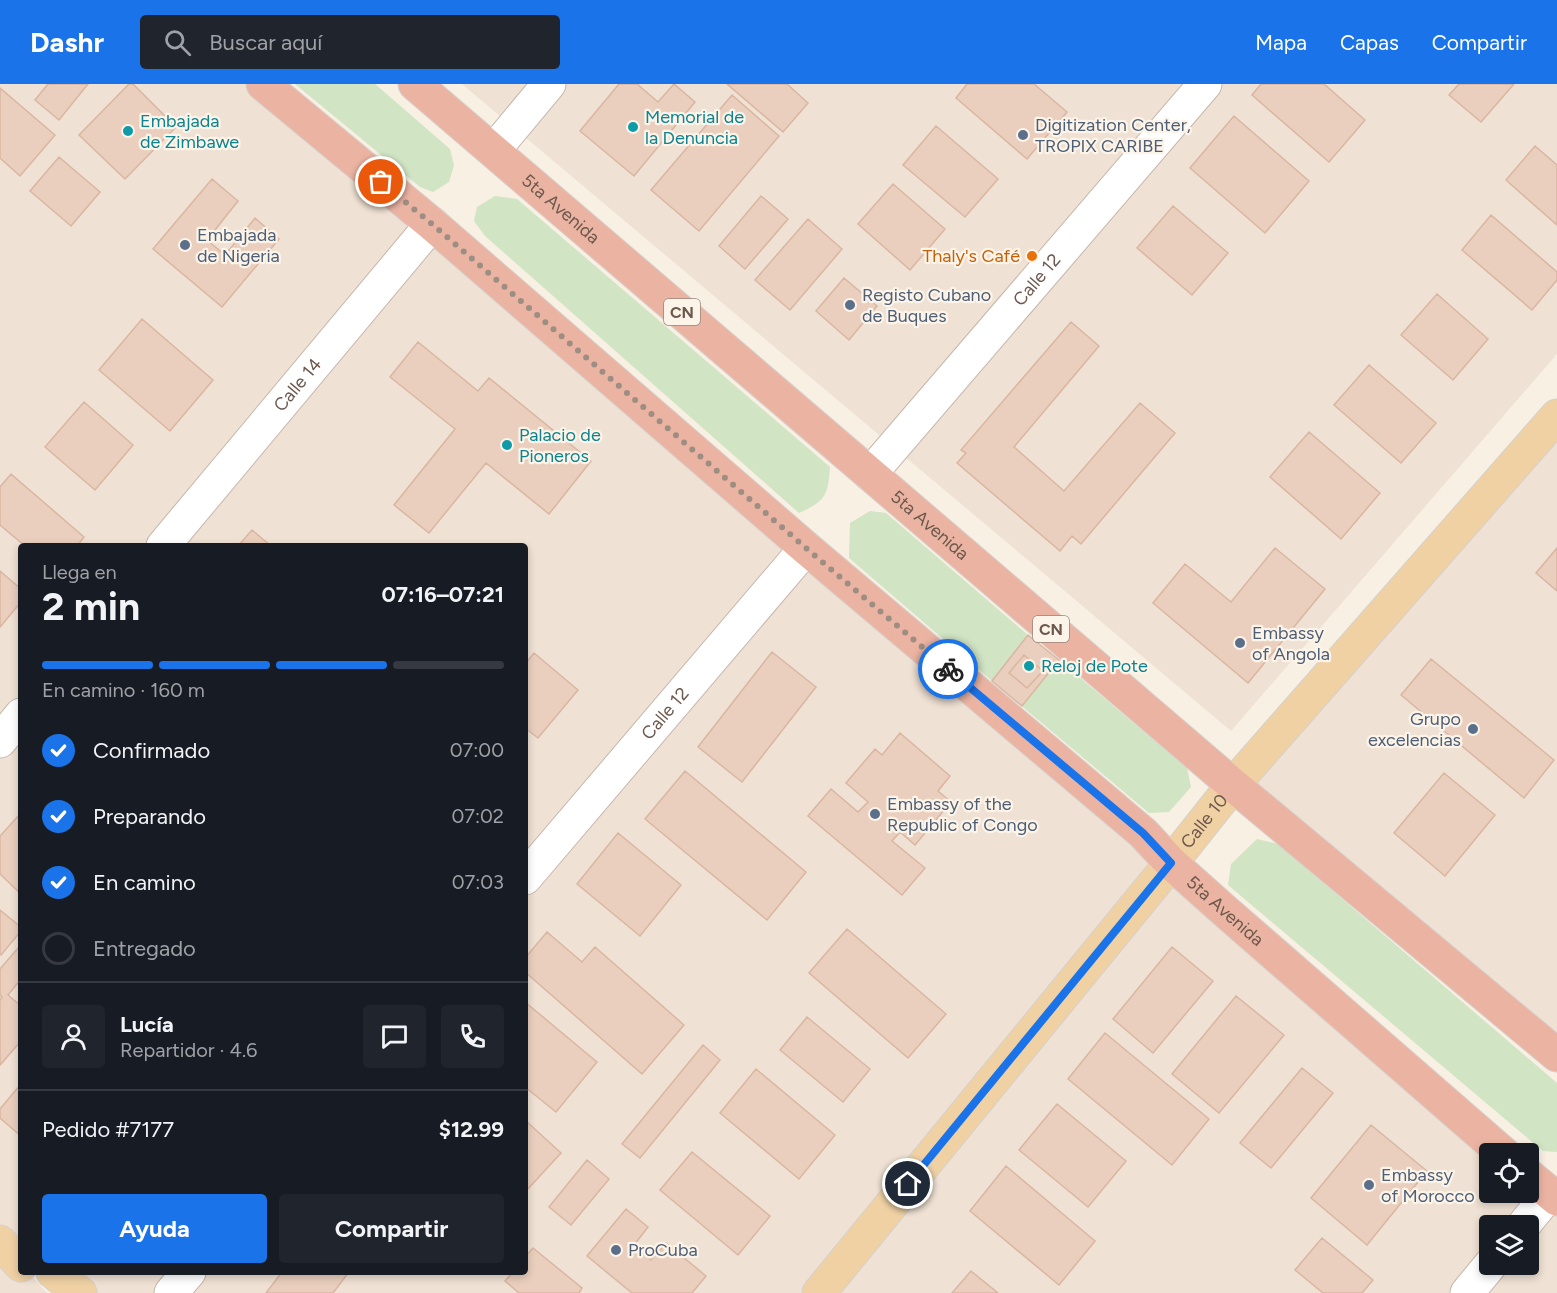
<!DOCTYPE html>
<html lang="es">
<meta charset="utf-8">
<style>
body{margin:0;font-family:Figtree,sans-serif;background:#20242c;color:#f1f3f6;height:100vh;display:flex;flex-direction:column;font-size:22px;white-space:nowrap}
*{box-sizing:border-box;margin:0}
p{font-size:20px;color:#9ea1a6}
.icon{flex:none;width:33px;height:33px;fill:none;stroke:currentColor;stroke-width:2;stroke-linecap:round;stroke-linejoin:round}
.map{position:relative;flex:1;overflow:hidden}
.panel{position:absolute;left:18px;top:459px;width:510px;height:732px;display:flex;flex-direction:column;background:#171b24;border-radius:6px;box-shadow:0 3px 9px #0003}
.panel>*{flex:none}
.fabs{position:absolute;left:1479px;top:1059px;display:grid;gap:12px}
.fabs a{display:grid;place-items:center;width:60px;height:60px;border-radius:6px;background:#171b24;box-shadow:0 3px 9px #0003;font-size:30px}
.pin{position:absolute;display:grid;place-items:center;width:51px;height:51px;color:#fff;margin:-26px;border:3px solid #fff;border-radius:50%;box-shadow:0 2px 6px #0007}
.courier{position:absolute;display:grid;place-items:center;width:60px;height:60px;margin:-30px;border:4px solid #1a73e8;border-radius:50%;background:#fff;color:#222;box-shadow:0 2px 8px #0007}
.head em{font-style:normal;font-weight:700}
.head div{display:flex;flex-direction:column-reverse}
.head{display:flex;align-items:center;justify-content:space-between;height:102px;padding:0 24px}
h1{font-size:39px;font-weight:700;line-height:45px}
.bar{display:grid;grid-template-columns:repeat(4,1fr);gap:9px 6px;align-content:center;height:72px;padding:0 24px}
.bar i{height:8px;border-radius:4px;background:#363941}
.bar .selected{background:#1a73e8}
.bar p{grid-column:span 4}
.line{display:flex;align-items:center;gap:15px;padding:0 24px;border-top:2px solid #363941}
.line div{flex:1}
.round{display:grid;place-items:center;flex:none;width:63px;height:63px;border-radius:6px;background:#20242c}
ol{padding:0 24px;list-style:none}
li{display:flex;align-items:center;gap:18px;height:66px}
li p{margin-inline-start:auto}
li .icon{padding:6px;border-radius:50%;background:#1a73e8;color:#fff;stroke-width:4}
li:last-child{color:#9ea1a6}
li i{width:33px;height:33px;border:3px solid #363941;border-radius:50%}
.primary-button{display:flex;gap:12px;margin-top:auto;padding:12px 24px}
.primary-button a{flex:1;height:69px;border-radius:6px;background:#1a73e8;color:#fff;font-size:24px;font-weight:700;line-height:69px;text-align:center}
.primary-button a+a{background:#20242c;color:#f1f3f6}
header{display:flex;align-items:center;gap:36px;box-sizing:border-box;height:84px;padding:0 30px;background:#1a73e8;color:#fff}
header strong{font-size:28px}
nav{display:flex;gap:33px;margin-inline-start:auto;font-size:21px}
.search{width:420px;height:54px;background:#20242c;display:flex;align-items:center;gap:15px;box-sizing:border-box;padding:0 21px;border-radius:6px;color:#9ea1a6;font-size:22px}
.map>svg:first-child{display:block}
.residential{fill:#efe1d3;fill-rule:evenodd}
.green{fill:#d1e4c4}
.building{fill:#eacfbe;stroke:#dab6a1;stroke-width:1.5}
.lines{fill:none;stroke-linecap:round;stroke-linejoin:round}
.minor-casing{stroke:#c7b7ac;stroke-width:35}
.major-casing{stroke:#d6d0cd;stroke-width:35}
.highway-casing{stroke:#d6d0cd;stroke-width:35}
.minor{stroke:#fff;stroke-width:33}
.major{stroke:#efd1a4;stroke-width:33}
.highway{stroke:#ebb4a2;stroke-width:33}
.done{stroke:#9e8d82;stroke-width:6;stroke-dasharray:0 10.8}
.route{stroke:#1a73e8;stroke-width:8}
.culture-dot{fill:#0f9aa8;stroke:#fcf4e8;stroke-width:2}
.service-dot{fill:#5c6f8a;stroke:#fcf4e8;stroke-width:2}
.food-dot{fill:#e8710a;stroke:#fcf4e8;stroke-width:2}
.labels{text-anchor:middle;stroke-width:4.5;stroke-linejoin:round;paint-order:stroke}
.shield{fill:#fcf4e8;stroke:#98877c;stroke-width:1.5}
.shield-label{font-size:16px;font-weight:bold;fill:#6d584d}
.culture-label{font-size:18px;fill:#0d838f;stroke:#fcf4e8;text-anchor:start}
.service-label{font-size:18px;fill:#4e5e75;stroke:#fcf4e8;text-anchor:start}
.street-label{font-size:18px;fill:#6d584d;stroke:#fcf4e8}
.food-label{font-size:18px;fill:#c56008;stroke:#fcf4e8;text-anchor:end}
</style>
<header>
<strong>Dashr</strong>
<div class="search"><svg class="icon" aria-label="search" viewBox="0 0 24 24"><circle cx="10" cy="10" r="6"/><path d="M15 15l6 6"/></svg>Buscar aquí</div>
<nav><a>Mapa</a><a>Capas</a><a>Compartir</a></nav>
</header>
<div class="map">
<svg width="1557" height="1209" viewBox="0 0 1557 1209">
<rect width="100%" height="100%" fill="#f8f0e3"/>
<path class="residential" d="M0,0H263L1490,1070V1108H1528L1557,1115V1209H80L53,1188H525V462H21V1164L0,1148ZM1490,1142H1528V1180H1490Z
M462,0H1557V270L1231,647Z
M1557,332V971L1233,701Z
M0,1158L28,1188L47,1209H0Z"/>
<path class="green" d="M295,0H375L450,65L454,81L449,98L433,108L420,103Z
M495,112L517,115L830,383C828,411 826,417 799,429L485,152L474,137L477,123Z
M870,427L886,429L1028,551L1059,576L1187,684L1191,703L1169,728L1149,729L992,597L849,474L850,439Z
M1257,755L1278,760L1557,999V1068L1543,1067L1228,801L1231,780Z"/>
<path class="building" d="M48,0H88L59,36L35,16Z
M129,0H133L176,43L125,95L79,51Z
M619,0H637L658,18L674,0L695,18L634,92L580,47Z
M727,0H787L808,19L783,48Z
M967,0H1034L1067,28L1027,75L956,14Z
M1261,0H1324L1365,36L1329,78L1252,11Z
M1459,0H1514L1481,38L1449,11Z
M0,4L55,51L20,92L0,74Z
M732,11L779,52L699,147L651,106Z
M1234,32L1309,97L1265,149L1190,84Z
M936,42L998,95L965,133L903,81Z
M1535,62L1557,81V141L1506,96Z
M59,73L100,108L71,142L30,107Z
M212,95L238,117L207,156L225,171L255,134L279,155L222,223L153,165Z
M893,100L945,145L910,186L858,140Z
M761,112L788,135L745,185L719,162Z
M1173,122L1228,169L1192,211L1137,164Z
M1491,131L1557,188V196L1532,226L1462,166Z
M808,135L842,165L790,226L755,196Z
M844,194L877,222L849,256L816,227Z
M1437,210L1488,255L1453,296L1401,251Z
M142,235L213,296L170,347L99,286Z
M1071,238L1099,262L1014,363L1064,407L1140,319L1175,349L1081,460L1072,452L1060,467L957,379L966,369L961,366Z
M418,258L478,307L489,294L591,377L549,430L486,379L429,449L394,421L455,345L390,293Z
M1369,281L1436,339L1401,379L1334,321Z
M84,318L133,361L95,406L45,363Z
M1309,348L1380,409L1341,455L1270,393Z
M11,390L84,453L77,462H25L0,441V403Z
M252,446L271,462H238Z
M1275,464L1325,505L1248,599L1153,519L1185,480L1231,518Z
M1557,464V507L1536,489Z
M0,487L21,505V518L0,543Z
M1028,551L1059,576L1022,622L992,597Z
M772,568L816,603L742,698L698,663Z
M534,569L578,606L538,654L525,644V580Z
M1024,571L1043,587L1027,604L1009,589Z
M1431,575L1554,676L1524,714L1401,611Z
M900,649L950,692L938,707L951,718L915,761L900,748L892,757L925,784L902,811L808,732L831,705L858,728L868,718L846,699L875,665L882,671Z
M685,687L806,788L767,836L645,735Z
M1444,689L1495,731L1445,792L1394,749Z
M21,729V810L0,790V752Z
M618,749L681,801L640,852L577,800Z
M0,826L21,843V847L1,871L0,870Z
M847,845L946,930L908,974L809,889Z
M547,848L582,878L595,863L684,941L642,990L525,888V874Z
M19,863L21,865V895L8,911L21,922V957L0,981V916L2,913L0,911V885Z
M1172,863L1213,897L1153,969L1113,935Z
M1236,912L1284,951L1219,1029L1172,990Z
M525,918L597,978L556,1028L525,1003Z
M807,933L870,985L843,1018L780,966Z
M1105,949L1209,1035L1172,1081L1068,995Z
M703,961L720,976L640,1074L622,1060Z
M1302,984L1333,1009L1271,1084L1240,1059Z
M756,985L835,1051L799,1095L720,1029Z
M21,1000V1052L0,1034V1025Z
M1057,1020L1126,1077L1088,1123L1019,1066Z
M525,1036L561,1069L525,1108Z
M1371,1041L1427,1087L1367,1161L1311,1114Z
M692,1068L770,1132L738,1171L660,1106Z
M587,1076L609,1095L571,1141L549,1123Z
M1006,1082L1095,1157L1059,1201L970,1127Z
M626,1125L648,1143L634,1161L651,1176L666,1159L706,1192L692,1209H632L587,1172Z
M1322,1154L1373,1196L1362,1209H1323L1295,1186Z
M533,1164L582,1204L579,1209H519L505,1197L513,1188H525V1173Z
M971,1187L998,1209H952Z
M282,1188H349L333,1209H266Z"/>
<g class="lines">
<defs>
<g id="minor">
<path d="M494,66L549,0"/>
<path id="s1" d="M870,390L1205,0"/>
<path id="s2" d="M163,462L432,140"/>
<path d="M0,657L21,631"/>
<path id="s3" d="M525,794L806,464"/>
<path d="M1523,1142L1550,1109"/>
<path d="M171,1209L189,1188"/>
<path d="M1467,1209L1491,1180"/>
</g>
<g id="major">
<path d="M0,1158L21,1181"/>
<path d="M53,1188L80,1209"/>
<path id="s4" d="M819,1209L1171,779L1233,701L1557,332"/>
</g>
<g id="highway">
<path id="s5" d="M263,0L432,140L806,464L1143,749L1171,779L1226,828L1504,1070"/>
<path id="s6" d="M415,0L1233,701L1557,971"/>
<path d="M1528,1091L1557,1115"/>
</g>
</defs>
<use href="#minor" class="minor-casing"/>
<use href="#major" class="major-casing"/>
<use href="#highway" class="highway-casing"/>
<use href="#minor" class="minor"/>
<use href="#major" class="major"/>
<use href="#highway" class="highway"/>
</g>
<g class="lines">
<path class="done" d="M381,98L432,140L806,464L948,585"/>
<path class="route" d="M908,1100L1171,779L1143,749L948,585"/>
</g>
<g class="culture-dot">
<circle cx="633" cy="43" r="6"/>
<circle cx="128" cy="47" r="6"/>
<circle cx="507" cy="361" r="6"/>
<circle cx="1029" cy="582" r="6"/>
</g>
<g class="service-dot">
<circle cx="1023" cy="51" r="6"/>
<circle cx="185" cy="161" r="6"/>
<circle cx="850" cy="221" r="6"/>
<circle cx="1240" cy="559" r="6"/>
<circle cx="1473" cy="645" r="6"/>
<circle cx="875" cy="730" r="6"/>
<circle cx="1369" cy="1101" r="6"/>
<circle cx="616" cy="1166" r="6"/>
</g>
<circle class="food-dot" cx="1032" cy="172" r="6"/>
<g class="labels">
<g class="shield">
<rect x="664" y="215" width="36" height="26" rx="4.5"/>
<rect x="1033" y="532" width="36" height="26" rx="4.5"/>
</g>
<g class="shield-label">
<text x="682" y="234">CN</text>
<text x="1051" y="551">CN</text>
</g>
<g class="culture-label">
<text x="645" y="39">Memorial de<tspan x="645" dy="21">la Denuncia</tspan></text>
<text x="140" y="43">Embajada<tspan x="140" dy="21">de Zimbawe</tspan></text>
<text x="519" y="357">Palacio de<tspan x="519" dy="21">Pioneros</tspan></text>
<text x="1041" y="588">Reloj de Pote</text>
</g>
<g class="service-label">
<text x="1035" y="47">Digitization Center,<tspan x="1035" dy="21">TROPIX CARIBE</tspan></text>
<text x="197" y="157">Embajada<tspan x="197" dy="21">de Nigeria</tspan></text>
<text x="862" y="217">Registo Cubano<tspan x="862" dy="21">de Buques</tspan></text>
<text x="1252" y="555">Embassy<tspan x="1252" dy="21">of Angola</tspan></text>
<text x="1461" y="641" text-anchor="end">Grupo<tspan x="1461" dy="21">excelencias</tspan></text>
<text x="887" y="726">Embassy of the<tspan x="887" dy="21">Republic of Congo</tspan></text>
<text x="1381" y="1097">Embassy<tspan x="1381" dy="21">of Morocco</tspan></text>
<text x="628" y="1172">ProCuba</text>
</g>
<g class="street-label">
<text dy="6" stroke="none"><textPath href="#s6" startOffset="192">5ta Avenida</textPath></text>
<text dy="6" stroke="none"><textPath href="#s1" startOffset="256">Calle 12</textPath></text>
<text dy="6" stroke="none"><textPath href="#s2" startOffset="210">Calle 14</textPath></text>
<text dy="6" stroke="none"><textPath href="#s6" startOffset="678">5ta Avenida</textPath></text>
<text dy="6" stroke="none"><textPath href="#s3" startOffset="216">Calle 12</textPath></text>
<text dy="6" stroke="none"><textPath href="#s4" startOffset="609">Calle 10</textPath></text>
<text dy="6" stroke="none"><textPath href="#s5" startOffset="1269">5ta Avenida</textPath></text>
</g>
<g class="food-label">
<text x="1020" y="178">Thaly's Café</text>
</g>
</g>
</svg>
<div class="fabs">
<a><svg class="icon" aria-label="locate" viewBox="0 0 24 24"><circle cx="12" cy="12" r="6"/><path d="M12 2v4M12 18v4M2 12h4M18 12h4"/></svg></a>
<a><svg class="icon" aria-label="layers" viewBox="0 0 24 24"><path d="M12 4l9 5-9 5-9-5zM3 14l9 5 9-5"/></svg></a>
</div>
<div class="pin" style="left:381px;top:98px;background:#ea580c"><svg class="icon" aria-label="bag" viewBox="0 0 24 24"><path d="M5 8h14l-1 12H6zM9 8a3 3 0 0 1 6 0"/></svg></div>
<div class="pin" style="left:908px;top:1100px;background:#1f2937"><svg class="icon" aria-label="home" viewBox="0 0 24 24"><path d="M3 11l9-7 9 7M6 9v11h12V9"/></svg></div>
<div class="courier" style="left:948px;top:585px"><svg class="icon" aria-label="bike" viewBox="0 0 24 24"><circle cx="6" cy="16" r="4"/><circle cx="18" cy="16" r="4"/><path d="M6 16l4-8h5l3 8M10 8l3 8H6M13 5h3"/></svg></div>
<section class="panel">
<div class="head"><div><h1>2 min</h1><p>Llega en</p></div><em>07:16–07:21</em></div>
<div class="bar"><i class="selected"></i><i class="selected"></i><i class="selected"></i><i></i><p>En camino · 160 m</p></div>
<ol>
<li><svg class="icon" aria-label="check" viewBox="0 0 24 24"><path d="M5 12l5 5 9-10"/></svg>Confirmado<p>07:00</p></li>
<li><svg class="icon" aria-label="check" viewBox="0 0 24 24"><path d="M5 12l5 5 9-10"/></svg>Preparando<p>07:02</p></li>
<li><svg class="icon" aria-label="check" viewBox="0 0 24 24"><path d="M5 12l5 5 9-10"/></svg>En camino<p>07:03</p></li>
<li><i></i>Entregado</li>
</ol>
<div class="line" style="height:108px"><a class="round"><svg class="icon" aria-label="person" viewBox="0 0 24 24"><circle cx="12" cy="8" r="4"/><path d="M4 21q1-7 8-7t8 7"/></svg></a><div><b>Lucía</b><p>Repartidor · 4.6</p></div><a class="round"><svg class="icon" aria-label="chat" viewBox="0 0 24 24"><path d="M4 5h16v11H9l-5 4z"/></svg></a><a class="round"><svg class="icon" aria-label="phone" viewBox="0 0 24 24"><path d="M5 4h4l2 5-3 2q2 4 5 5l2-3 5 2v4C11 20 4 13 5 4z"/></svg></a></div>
<div class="line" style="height:78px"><div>Pedido #7177</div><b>$12.99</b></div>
<div class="primary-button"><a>Ayuda</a><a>Compartir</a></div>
</section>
</div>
